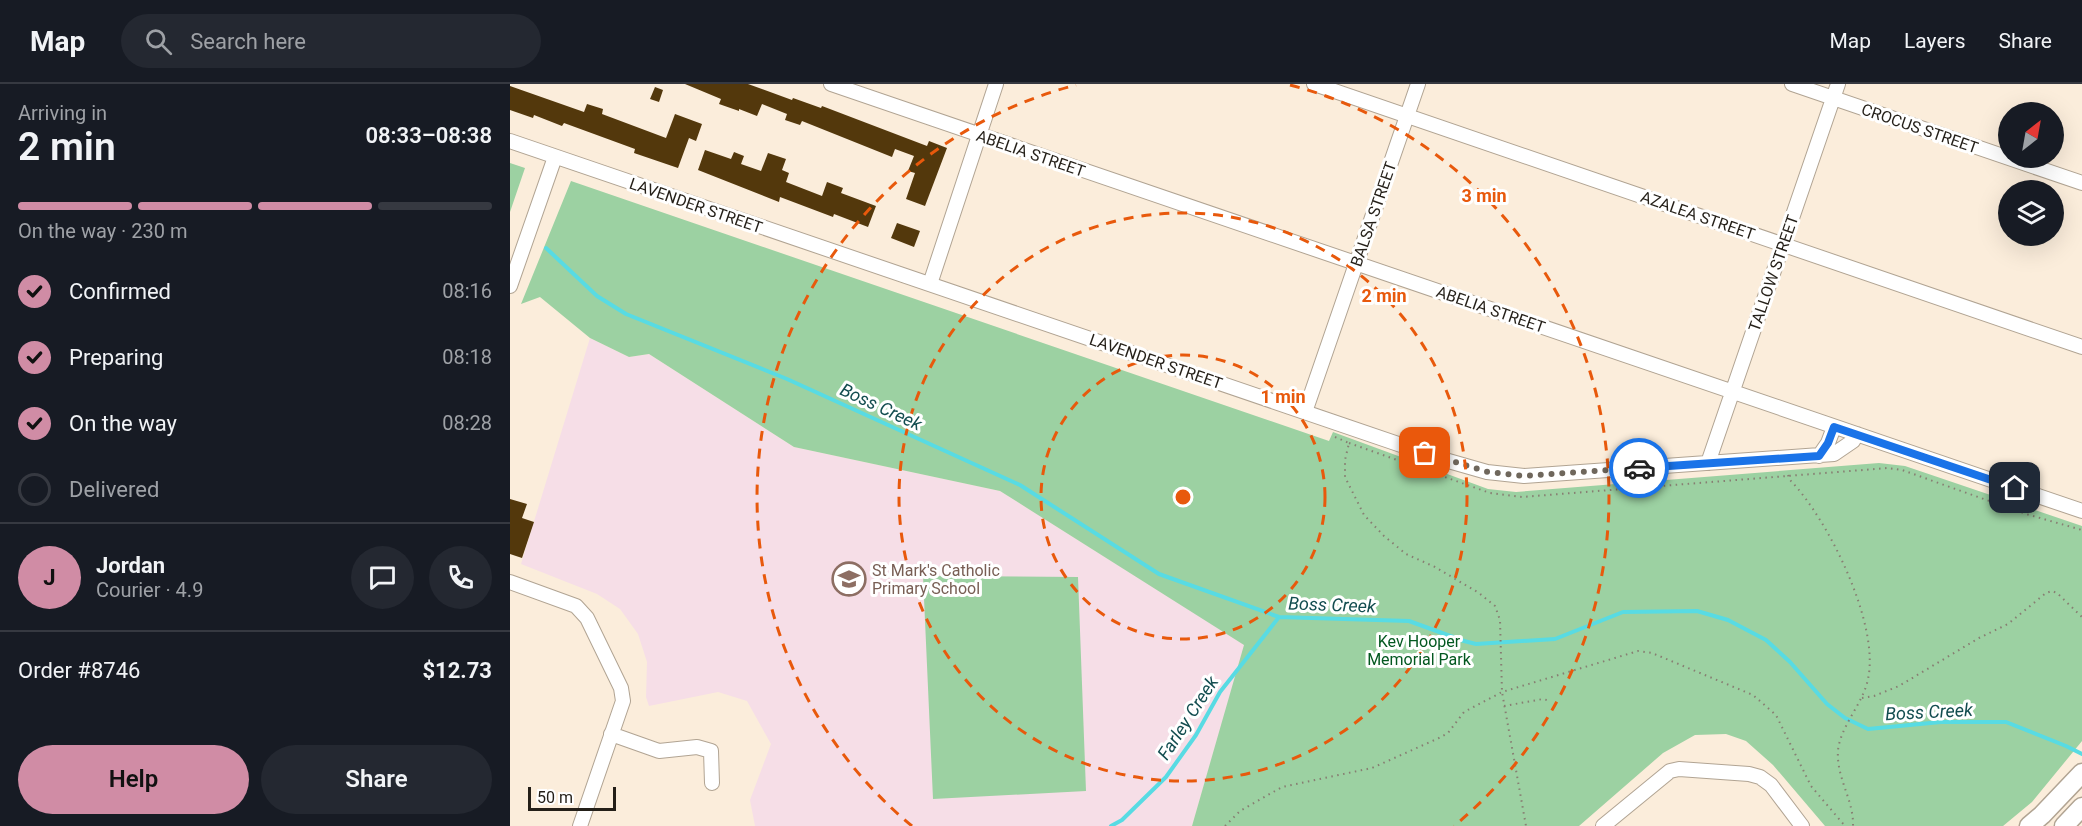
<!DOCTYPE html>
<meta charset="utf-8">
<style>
body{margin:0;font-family:Roboto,sans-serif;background:#242831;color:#f1f3f6;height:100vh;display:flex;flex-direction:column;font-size:22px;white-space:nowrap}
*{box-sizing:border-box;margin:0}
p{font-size:20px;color:#9ea1a6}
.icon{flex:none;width:33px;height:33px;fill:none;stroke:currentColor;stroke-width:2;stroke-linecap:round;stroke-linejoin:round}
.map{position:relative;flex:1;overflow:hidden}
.drawer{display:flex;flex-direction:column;background:#171b24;width:510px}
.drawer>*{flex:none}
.needle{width:39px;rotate:31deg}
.buttons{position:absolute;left:1488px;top:18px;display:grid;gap:12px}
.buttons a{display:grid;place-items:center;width:66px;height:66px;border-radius:50%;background:#171b24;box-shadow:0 6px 24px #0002;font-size:30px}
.scale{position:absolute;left:18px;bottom:15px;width:88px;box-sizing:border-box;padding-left:6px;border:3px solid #241f18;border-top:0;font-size:16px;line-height:21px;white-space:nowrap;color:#241f18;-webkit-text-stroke:4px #fff;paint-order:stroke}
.pin{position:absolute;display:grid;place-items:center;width:51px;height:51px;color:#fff;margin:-26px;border-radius:12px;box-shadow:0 3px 9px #0006}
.courier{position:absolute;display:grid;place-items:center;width:60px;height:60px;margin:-30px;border:4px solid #1a73e8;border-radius:50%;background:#fff;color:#222;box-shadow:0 2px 8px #0007}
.summary em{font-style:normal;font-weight:600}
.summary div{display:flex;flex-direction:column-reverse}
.summary{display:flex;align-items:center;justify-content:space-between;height:102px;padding:0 18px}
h1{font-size:39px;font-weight:600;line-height:45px}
.bar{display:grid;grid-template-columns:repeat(4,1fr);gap:9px 6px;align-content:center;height:72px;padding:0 18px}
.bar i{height:8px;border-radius:4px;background:#363941}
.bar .active{background:#d08ca5}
.bar p{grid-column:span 4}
.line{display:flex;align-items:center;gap:15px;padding:0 18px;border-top:2px solid #363941}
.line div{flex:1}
.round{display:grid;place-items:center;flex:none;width:63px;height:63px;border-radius:32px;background:#242831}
ol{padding:0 18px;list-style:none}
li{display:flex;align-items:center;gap:18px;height:66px}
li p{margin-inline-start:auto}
li .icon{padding:6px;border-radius:50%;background:#d08ca5;color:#111;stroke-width:4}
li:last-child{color:#9ea1a6}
li i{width:33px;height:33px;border:3px solid #363941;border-radius:50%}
.cta{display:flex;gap:12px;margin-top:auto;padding:12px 18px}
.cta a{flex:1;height:69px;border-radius:36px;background:#d08ca5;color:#111;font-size:24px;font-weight:600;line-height:69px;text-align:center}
.cta a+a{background:#242831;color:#f1f3f6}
header{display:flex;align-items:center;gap:36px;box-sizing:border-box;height:84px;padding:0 30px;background:#171b24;border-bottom:2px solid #363941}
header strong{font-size:28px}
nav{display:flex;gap:33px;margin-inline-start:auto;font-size:21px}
.search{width:420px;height:54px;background:#242831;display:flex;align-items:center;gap:15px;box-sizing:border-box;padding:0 21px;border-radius:33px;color:#9ea1a6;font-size:22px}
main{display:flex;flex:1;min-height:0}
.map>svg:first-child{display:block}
.education{fill:#f6dee7}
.green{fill:#9cd1a2}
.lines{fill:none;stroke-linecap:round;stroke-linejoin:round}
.stream{stroke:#58dbe3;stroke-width:4}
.building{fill:#53380c}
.minor-casing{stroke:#b1a493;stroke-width:16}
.major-casing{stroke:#b1a493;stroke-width:21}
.path{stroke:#877e72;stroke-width:2;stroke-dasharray:1.5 4.5;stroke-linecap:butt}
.minor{stroke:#fff;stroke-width:14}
.major{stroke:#fff;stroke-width:18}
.done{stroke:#6f675c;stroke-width:6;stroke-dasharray:0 10.8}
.route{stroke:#1a73e8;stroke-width:8}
.ring{fill:none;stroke:#e8590c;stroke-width:3;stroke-dasharray:10 8}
.labels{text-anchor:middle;stroke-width:6;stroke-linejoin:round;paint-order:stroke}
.street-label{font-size:16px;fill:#241f18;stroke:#fff}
.education-label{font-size:16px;fill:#785e54;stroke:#fff;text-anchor:start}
.park-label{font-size:16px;fill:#035820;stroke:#fff}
.water-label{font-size:18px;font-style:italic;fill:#134d50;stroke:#fff}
.centre{fill:#e8590c;stroke:#fff;stroke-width:3}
.ring-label{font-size:18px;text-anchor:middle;font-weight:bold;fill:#e8590c;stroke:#fff;stroke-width:6;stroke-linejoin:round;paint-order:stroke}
</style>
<header>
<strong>Map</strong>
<div class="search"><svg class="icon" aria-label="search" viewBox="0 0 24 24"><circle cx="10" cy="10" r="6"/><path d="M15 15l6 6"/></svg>Search here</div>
<nav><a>Map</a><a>Layers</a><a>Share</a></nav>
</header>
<main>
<section class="drawer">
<div class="summary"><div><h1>2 min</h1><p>Arriving in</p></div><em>08:33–08:38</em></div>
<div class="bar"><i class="active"></i><i class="active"></i><i class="active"></i><i></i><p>On the way · 230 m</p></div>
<ol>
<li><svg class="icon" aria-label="check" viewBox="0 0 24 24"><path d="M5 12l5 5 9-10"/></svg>Confirmed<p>08:16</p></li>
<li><svg class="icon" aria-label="check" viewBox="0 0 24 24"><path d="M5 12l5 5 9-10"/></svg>Preparing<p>08:18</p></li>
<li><svg class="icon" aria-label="check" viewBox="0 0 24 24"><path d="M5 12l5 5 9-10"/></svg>On the way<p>08:28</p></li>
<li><i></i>Delivered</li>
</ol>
<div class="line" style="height:108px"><b class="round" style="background:#d08ca5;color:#111">J</b><div><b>Jordan</b><p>Courier · 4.9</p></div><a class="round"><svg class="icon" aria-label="chat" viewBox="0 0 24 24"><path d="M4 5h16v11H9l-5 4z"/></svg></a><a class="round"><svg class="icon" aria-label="phone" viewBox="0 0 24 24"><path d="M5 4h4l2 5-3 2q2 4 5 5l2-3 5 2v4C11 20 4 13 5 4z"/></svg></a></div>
<div class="line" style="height:78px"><div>Order #8746</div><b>$12.73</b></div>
<div class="cta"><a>Help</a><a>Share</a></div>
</section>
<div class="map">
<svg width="1572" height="742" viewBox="0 0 1572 742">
<rect width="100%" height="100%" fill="#fbeddb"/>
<path class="education" d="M80,254L119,273L139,270L284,363L490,407L735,561L682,742H245L240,716L261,660L237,617L208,608L139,622L136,613L137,578L128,550L110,525L87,510L11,480Z"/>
<path class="green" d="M0,79L15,84L0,128Z
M61,97L819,357L823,348L978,405L1006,408L1369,379L1395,382L1572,442V657L1522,718L1493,742H1315L1263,681L1236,657L1216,650L1185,651L1153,669L1069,742H682L734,561L490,407L284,363L139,270L119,273L80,254L30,213L11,220Z
M413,492L568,493L576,707L423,715Z"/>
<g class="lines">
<path class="stream" d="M36,164L87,212L116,230L277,295L510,401L649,490L769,533L899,537L954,557L966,560L1045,555L1113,528L1187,527L1218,536L1256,556L1280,578L1317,620L1335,634L1358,645L1431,638H1496L1556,662L1572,670
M601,742L612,736L656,693L686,651L710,608L769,533"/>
</g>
<path class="building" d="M175,0H238L282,16L283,14L311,24L312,22L417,62L419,57L437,64L415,122L396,115L405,89L398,87L404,72L385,65L382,73L292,37L290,41L275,36L277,30L252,20L247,32L229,25V27L209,20L211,15Z
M0,2L74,28L77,20L93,25L92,30L156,54L165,30L192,40L186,57L179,54L168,84L124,69L125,65L54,39L52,42L24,31L23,34L0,26Z
M145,3L153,6L149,18L140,15Z
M195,66L221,75L224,68L234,72L231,80L251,87L258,69L276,75L272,86L279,89L276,98L312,112L317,98L333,104L331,109L366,122L358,143L324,130L323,133L270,113L269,118L188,86Z
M387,139L410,147L404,163L381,154Z
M0,415L17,420L12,434L24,438L12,474L0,470Z"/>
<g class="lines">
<defs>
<path id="minor" d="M321,0L1572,427
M804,0L1572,263
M1282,0L1572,99
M0,57L935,376L977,388L1014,392L1324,370L1343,357L1347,350
M420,200L486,0
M0,202L45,73
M795,328L908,0
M1309,372L1318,359L1324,343
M1198,379L1328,0
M0,498L66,522L77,534L111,604L113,617L70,742
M101,650L149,667L187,663L201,667L202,699
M1093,742L1160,687L1169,685L1239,690L1250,693L1261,701L1292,742"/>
<path id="major" d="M1519,742L1532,731L1572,689
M1554,742L1572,723"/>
</defs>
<use href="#minor" class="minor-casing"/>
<use href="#major" class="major-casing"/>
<path class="path" d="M825,353L839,359L835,376V393L854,431L874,452L896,470L925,483L969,509L985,522L990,536L992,608L1016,742
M839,359L980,409L1012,413L1378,384L1392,386L1516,430L1572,446
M1278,391L1280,396C1318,435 1370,540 1358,595C1353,620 1331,641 1328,666C1326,694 1344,716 1343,742
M1352,614L1364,612L1389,602L1469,554L1498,540L1536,509L1542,507L1547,509L1572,533
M994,622L1033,615L1040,617
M715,742L730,727L772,703L862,684L929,654L938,649L954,628L992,608L1128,567L1142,569L1243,611L1266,631L1301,702L1335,742"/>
<use href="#minor" class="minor"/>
<use href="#major" class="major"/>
</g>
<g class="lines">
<path class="done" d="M915,369L978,388L1014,392L1129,384"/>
<path class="route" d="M1129,384L1309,372L1318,359L1324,343L1505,404"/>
</g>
<g class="ring">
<circle cx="673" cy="413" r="142"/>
<circle cx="673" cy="413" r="284"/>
<path d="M402 742A426 426 0 0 1 566 1M780 1A426 426 0 0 1 944 742"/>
</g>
<defs>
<symbol id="school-ring" viewBox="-11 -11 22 22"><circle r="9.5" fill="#fff" stroke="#8d6e63" stroke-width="1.5"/><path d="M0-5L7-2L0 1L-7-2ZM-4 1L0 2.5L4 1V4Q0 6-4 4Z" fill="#8d6e63"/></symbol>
</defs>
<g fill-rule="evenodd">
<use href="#school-ring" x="320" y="476" width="38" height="38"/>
</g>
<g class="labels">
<g class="street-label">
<text transform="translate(1410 44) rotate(19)" y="6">CROCUS STREET</text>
<text transform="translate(521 69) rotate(19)" y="6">ABELIA STREET</text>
<text transform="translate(186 121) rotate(19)" y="6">LAVENDER STREET</text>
<text transform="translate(863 130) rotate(-71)" y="6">BALSA STREET</text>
<text transform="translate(1188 131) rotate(19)" y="6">AZALEA STREET</text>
<text transform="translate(1263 189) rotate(-71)" y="6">TALLOW STREET</text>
<text transform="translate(981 225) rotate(19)" y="6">ABELIA STREET</text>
<text transform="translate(646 277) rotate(19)" y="6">LAVENDER STREET</text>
</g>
<g class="education-label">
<text x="362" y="492">St Mark's Catholic<tspan x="362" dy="18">Primary School</tspan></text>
</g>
<g class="park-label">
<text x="909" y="563">Kev Hooper<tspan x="909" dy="18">Memorial Park</tspan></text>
</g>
<g class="water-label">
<text transform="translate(371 323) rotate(25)" y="6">Boss Creek</text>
<text transform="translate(822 521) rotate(2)" y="6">Boss Creek</text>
<text transform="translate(1419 628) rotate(-3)" y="6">Boss Creek</text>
<text transform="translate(678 634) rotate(-57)" y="6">Farley Creek</text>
</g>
</g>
<circle cx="673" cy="413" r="9" class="centre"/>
<g class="ring-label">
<text x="974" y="118">3 min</text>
<text x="874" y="218">2 min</text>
<text x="773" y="319">1 min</text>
</g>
</svg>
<div class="buttons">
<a><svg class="needle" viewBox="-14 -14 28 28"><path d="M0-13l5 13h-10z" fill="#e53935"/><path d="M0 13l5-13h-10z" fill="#9ea1a6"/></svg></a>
<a><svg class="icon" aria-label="layers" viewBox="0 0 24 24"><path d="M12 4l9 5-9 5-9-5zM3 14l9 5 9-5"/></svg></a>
</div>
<div class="scale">50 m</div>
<div class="pin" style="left:915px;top:369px;background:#ea580c"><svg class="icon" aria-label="bag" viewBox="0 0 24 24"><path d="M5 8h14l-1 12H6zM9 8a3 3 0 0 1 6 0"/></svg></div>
<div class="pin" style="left:1505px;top:404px;background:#1f2937"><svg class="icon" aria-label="home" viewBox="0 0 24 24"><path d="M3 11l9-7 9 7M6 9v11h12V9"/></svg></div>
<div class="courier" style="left:1129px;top:384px"><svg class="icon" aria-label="car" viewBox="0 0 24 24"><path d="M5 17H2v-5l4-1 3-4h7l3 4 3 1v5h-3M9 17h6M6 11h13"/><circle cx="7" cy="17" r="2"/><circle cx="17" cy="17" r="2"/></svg></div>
</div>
</main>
